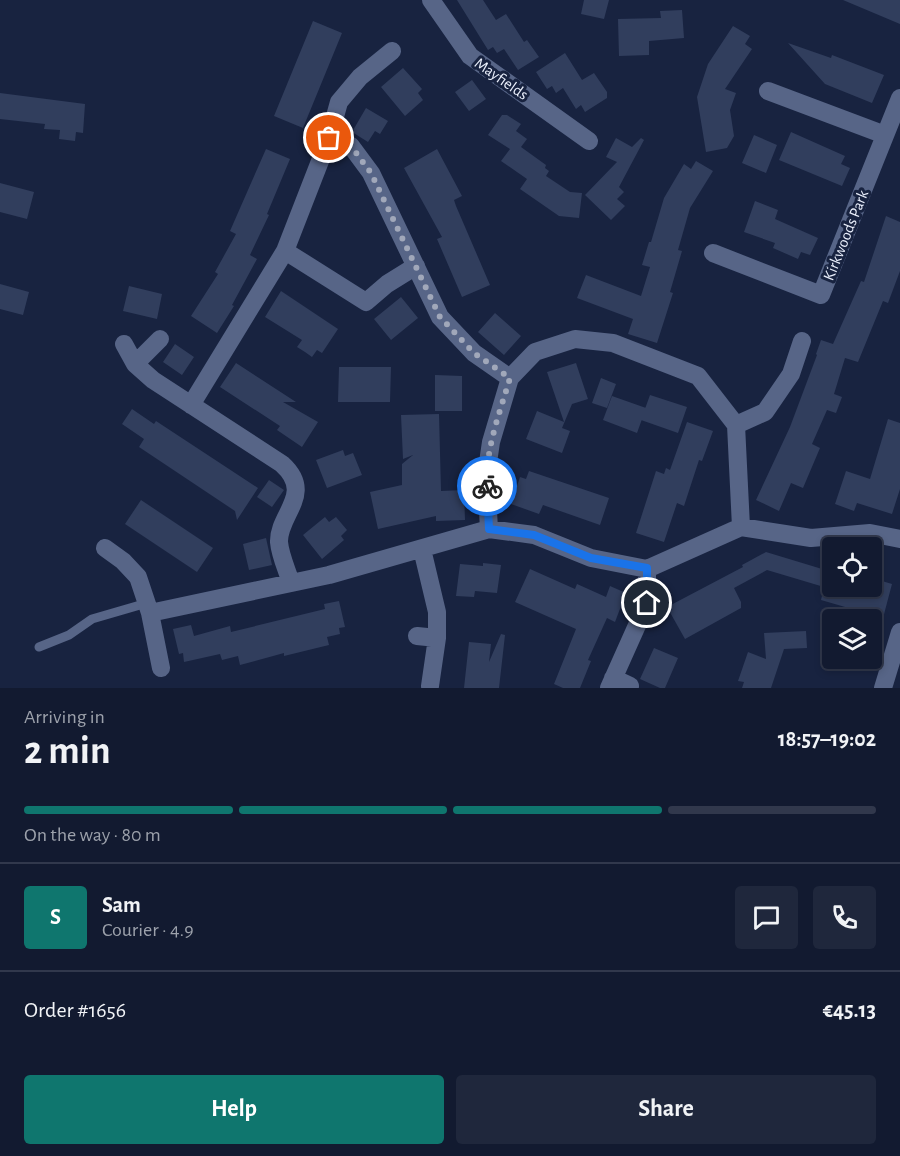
<!DOCTYPE html>
<meta charset="utf-8">
<style>
body{margin:0;font-family:"Alegreya Sans",sans-serif;background:#1f273c;color:#f1f3f6;height:100vh;display:flex;flex-direction:column;font-size:22px;white-space:nowrap}
*{box-sizing:border-box;margin:0}
p{font-size:20px;color:#9ca1ab}
.icon{flex:none;width:33px;height:33px;fill:none;stroke:currentColor;stroke-width:2;stroke-linecap:round;stroke-linejoin:round}
.map{position:relative;height:688px;overflow:hidden}
.side{display:flex;flex-direction:column;background:#121a30;flex:1}
.side>*{flex:none}
.controls{position:absolute;left:822px;top:537px;display:grid;gap:12px}
.controls a{display:grid;place-items:center;width:60px;height:60px;border-radius:6px;background:#121a30;box-shadow:0 3px 9px #0003,0 0 0 2px #31384c;font-size:30px}
.pin{position:absolute;display:grid;place-items:center;width:51px;height:51px;color:#fff;margin:-26px;border:3px solid #fff;border-radius:50%;box-shadow:0 2px 6px #0007}
.courier{position:absolute;display:grid;place-items:center;width:60px;height:60px;margin:-30px;border:4px solid #1a73e8;border-radius:50%;background:#fff;color:#222;box-shadow:0 2px 8px #0007}
.overview em{font-style:normal;font-weight:700}
.overview div{display:flex;flex-direction:column-reverse}
.overview{display:flex;align-items:center;justify-content:space-between;height:102px;padding:0 24px}
h1{font-size:39px;font-weight:700;line-height:45px}
.bar{display:grid;grid-template-columns:repeat(4,1fr);gap:9px 6px;align-content:center;height:72px;padding:0 24px}
.bar i{height:8px;border-radius:4px;background:#31384c}
.bar .selected{background:#0f766e}
.bar p{grid-column:span 4}
.line{display:flex;align-items:center;gap:15px;padding:0 24px;border-top:2px solid #31384c}
.line div{flex:1}
.round{display:grid;place-items:center;flex:none;width:63px;height:63px;border-radius:6px;background:#1f273c}
.action{display:flex;gap:12px;margin-top:auto;padding:12px 24px}
.action a{flex:1;height:69px;border-radius:6px;background:#0f766e;color:#fff;font-size:24px;font-weight:700;line-height:69px;text-align:center}
.action a+a{background:#1f273c;color:#f1f3f6}
.map>svg:first-child{display:block}
.building{fill:#313e5d}
.lines{fill:none;stroke-linecap:round;stroke-linejoin:round}
.service{stroke:#576587;stroke-width:9}
.minor{stroke:#576587;stroke-width:18}
.done{stroke:#a1a8ba;stroke-width:6;stroke-dasharray:0 10.8}
.route{stroke:#1a73e8;stroke-width:8}
.labels{text-anchor:middle;stroke-width:6;stroke-linejoin:round;paint-order:stroke}
.street-label{font-size:16px;fill:#ebf0fc;stroke:#182340}
</style>
<div class="map">
<svg width="900" height="688" viewBox="0 0 900 688">
<rect width="100%" height="100%" fill="#182340"/>
<path class="building" d="M457,0H483L496,20L506,14L524,42L527,40L539,57L518,70L504,49L497,53L493,47L488,50Z
M584,0H609L604,19L581,14Z
M843,0H900V24Z
M682,10L684,38L649,41V55L619,56L618,19L661,18L660,11Z
M313,21L342,33L303,128L274,116Z
M733,26L750,36L745,44L752,49L725,89L736,93L730,110L734,136L727,148L706,152L697,97L708,64Z
M788,43L831,58L832,55L884,75L872,103L825,84Z
M565,53L582,80L594,73L607,92V98L585,112L581,105L576,109L563,88L556,93L552,86L547,89L536,72Z
M403,68L422,89L418,93L423,100L405,116L381,87Z
M472,80L486,99L469,111L455,92Z
M0,93L85,104L83,133L76,132L75,141L59,139L60,130L44,129L45,124L0,119Z
M366,108L388,121L380,134L375,131L368,142L352,132Z
M502,115H507L521,124L516,131L527,139L521,147L546,165L545,168L549,171L546,176L570,192L582,193L579,218L559,216L520,189L527,179L501,161L510,149L488,135Z
M791,132L845,156L841,164L850,168L842,186L779,160Z
M754,135L777,145L766,173L742,163Z
M616,138L632,147L641,138L644,140L619,187L624,192L617,199L625,206L611,220L585,195L617,162L606,157Z
M266,149L290,159L267,214L269,215L250,255L257,259L232,305L234,306L217,333L191,316L218,274L215,272L236,234L230,231Z
M437,149L462,196L454,200L456,206L490,285L462,297L437,239L442,237L404,168Z
M696,161L713,171L690,208L678,250L682,251L670,292L673,293L657,343L628,334L633,319L577,298L586,275L641,296L650,267L642,265L649,242H651L664,198L684,164L691,169Z
M0,183L34,192L27,219L0,212Z
M755,201L778,210L775,219L818,238L810,255L801,252L798,259L773,248L775,243L744,232Z
M886,216L900,222V271L888,303L883,301L858,362L845,358L834,394L842,397L836,413L827,410L812,444L820,448L803,488L791,483L779,511L756,500L790,427L817,355L816,354L821,340L833,344L861,281L864,282Z
M0,284L29,292L23,315L0,309Z
M129,286L162,294L157,319L123,311Z
M281,291L338,329L322,353L317,350L312,357L305,352L297,347L302,340L265,317Z
M401,297L418,318L391,340L374,319Z
M495,313L521,336L504,355L478,332Z
M175,344L194,357L182,375L163,362Z
M236,363L296,402H283L318,422L302,447L277,430L280,426L220,387Z
M576,363L588,399L572,404L562,428L570,431L562,453L526,439L537,411L564,422L547,372Z
M339,367H391L390,402H338Z
M435,375L462,376V411H435Z
M601,378L616,384L607,408L592,403Z
M650,395L687,407L678,433L641,420Z
M612,396L646,408L637,433L603,420Z
M132,409L154,424L156,421L258,488L237,520L235,511L139,447L144,439L122,424Z
M439,414L441,491L464,490L465,520L436,521V516L378,529L370,492L402,485V464L413,455L403,459L401,415Z
M888,419L900,423V489L892,514L857,503L854,511L835,504L846,471L870,479Z
M687,422L713,431L702,461L699,460L684,506L677,503L664,542L636,533L656,471L664,474L666,468L670,470Z
M343,450L345,456L353,453L362,475L327,488L316,460Z
M529,471L609,498L600,525L543,505L539,514L511,504L520,477L526,479Z
M269,480L284,490L272,507L257,497Z
M141,500L213,548L197,572L125,524Z
M325,517L329,522L336,517L347,530L341,536L344,540L322,559L303,535Z
M266,538L272,565L249,570L243,544Z
M766,552L832,572V586H872V578L892,584L883,618L821,600L824,587L767,570L734,588L741,602V608L685,639L667,607L743,567L742,565Z
M483,563L501,565L497,593L475,591L474,597L456,596L460,564L483,566Z
M530,569L575,589L577,584L606,597L610,586L626,593L615,622L607,618L588,660L591,661L580,688H563L554,684L576,629L515,602Z
M339,601L345,627L339,628L340,634L327,637L329,645L284,656V653L240,665L238,656L222,660L220,654L184,662L183,653L179,654L173,629L191,625L194,636L230,626L231,632L325,609L324,604Z
M806,631L807,648L784,649L771,688H742L744,682L738,681L748,652L766,659L764,633Z
M501,634L505,635L499,688H464L469,642L491,644L489,662Z
M654,648L678,658L665,688H660L640,679Z"/>
<g class="lines">
<path class="service" d="M39,647L69,635L92,619L147,603"/>
<path class="minor" d="M431,0L470,56L589,141
M768,91L885,135
M329,138L351,146L371,173L440,317L474,353L510,378
M285,251L366,302L387,284L416,266
M713,253L821,295L900,98
M124,344L135,364L153,380L282,464C315,494 278,514 279,542C280,555 287,570 291,583
M135,364L160,339
M191,405L285,251L329,138L339,102L360,77L392,51
M736,425L765,412L791,374L802,341
M489,529L486,476L491,442L510,378L535,352L575,339L613,343L698,376L736,425L741,527
M105,548L123,561L138,577L150,613L161,668
M422,549L437,612V638L430,686
M150,613L329,575L489,529L534,535L591,558L647,569L741,527L811,538L870,533L900,539
M417,636L437,638
M613,678L630,686
M609,688L647,603V569
M883,688L900,632"/>
</g>
<g class="lines">
<path class="done" d="M329,138L351,146L371,173L440,317L474,353L510,378C500,412 485,450 487,486"/>
<path class="route" d="M487,486L489,529L534,535L591,558L647,568V603"/>
</g>
<g class="labels">
<g class="street-label">
<text transform="translate(502 78) rotate(35)" y="6">Mayfields</text>
<text transform="translate(845 235) rotate(-68)" y="6">Kirkwoods Park</text>
</g>
</g>
</svg>
<div class="controls">
<a><svg class="icon" aria-label="locate" viewBox="0 0 24 24"><circle cx="12" cy="12" r="6"/><path d="M12 2v4M12 18v4M2 12h4M18 12h4"/></svg></a>
<a><svg class="icon" aria-label="layers" viewBox="0 0 24 24"><path d="M12 4l9 5-9 5-9-5zM3 14l9 5 9-5"/></svg></a>
</div>
<div class="pin" style="left:329px;top:138px;background:#ea580c"><svg class="icon" aria-label="bag" viewBox="0 0 24 24"><path d="M5 8h14l-1 12H6zM9 8a3 3 0 0 1 6 0"/></svg></div>
<div class="pin" style="left:647px;top:603px;background:#1f2937"><svg class="icon" aria-label="home" viewBox="0 0 24 24"><path d="M3 11l9-7 9 7M6 9v11h12V9"/></svg></div>
<div class="courier" style="left:487px;top:486px"><svg class="icon" aria-label="bike" viewBox="0 0 24 24"><circle cx="6" cy="16" r="4"/><circle cx="18" cy="16" r="4"/><path d="M6 16l4-8h5l3 8M10 8l3 8H6M13 5h3"/></svg></div>
</div>
<section class="side">
<div class="overview"><div><h1>2 min</h1><p>Arriving in</p></div><em>18:57–19:02</em></div>
<div class="bar"><i class="selected"></i><i class="selected"></i><i class="selected"></i><i></i><p>On the way · 80 m</p></div>
<div class="line" style="height:108px"><b class="round" style="background:#0f766e;color:#fff">S</b><div><b>Sam</b><p>Courier · 4.9</p></div><a class="round"><svg class="icon" aria-label="chat" viewBox="0 0 24 24"><path d="M4 5h16v11H9l-5 4z"/></svg></a><a class="round"><svg class="icon" aria-label="phone" viewBox="0 0 24 24"><path d="M5 4h4l2 5-3 2q2 4 5 5l2-3 5 2v4C11 20 4 13 5 4z"/></svg></a></div>
<div class="line" style="height:78px"><div>Order #1656</div><b>€45.13</b></div>
<div class="action"><a>Help</a><a>Share</a></div>
</section>
